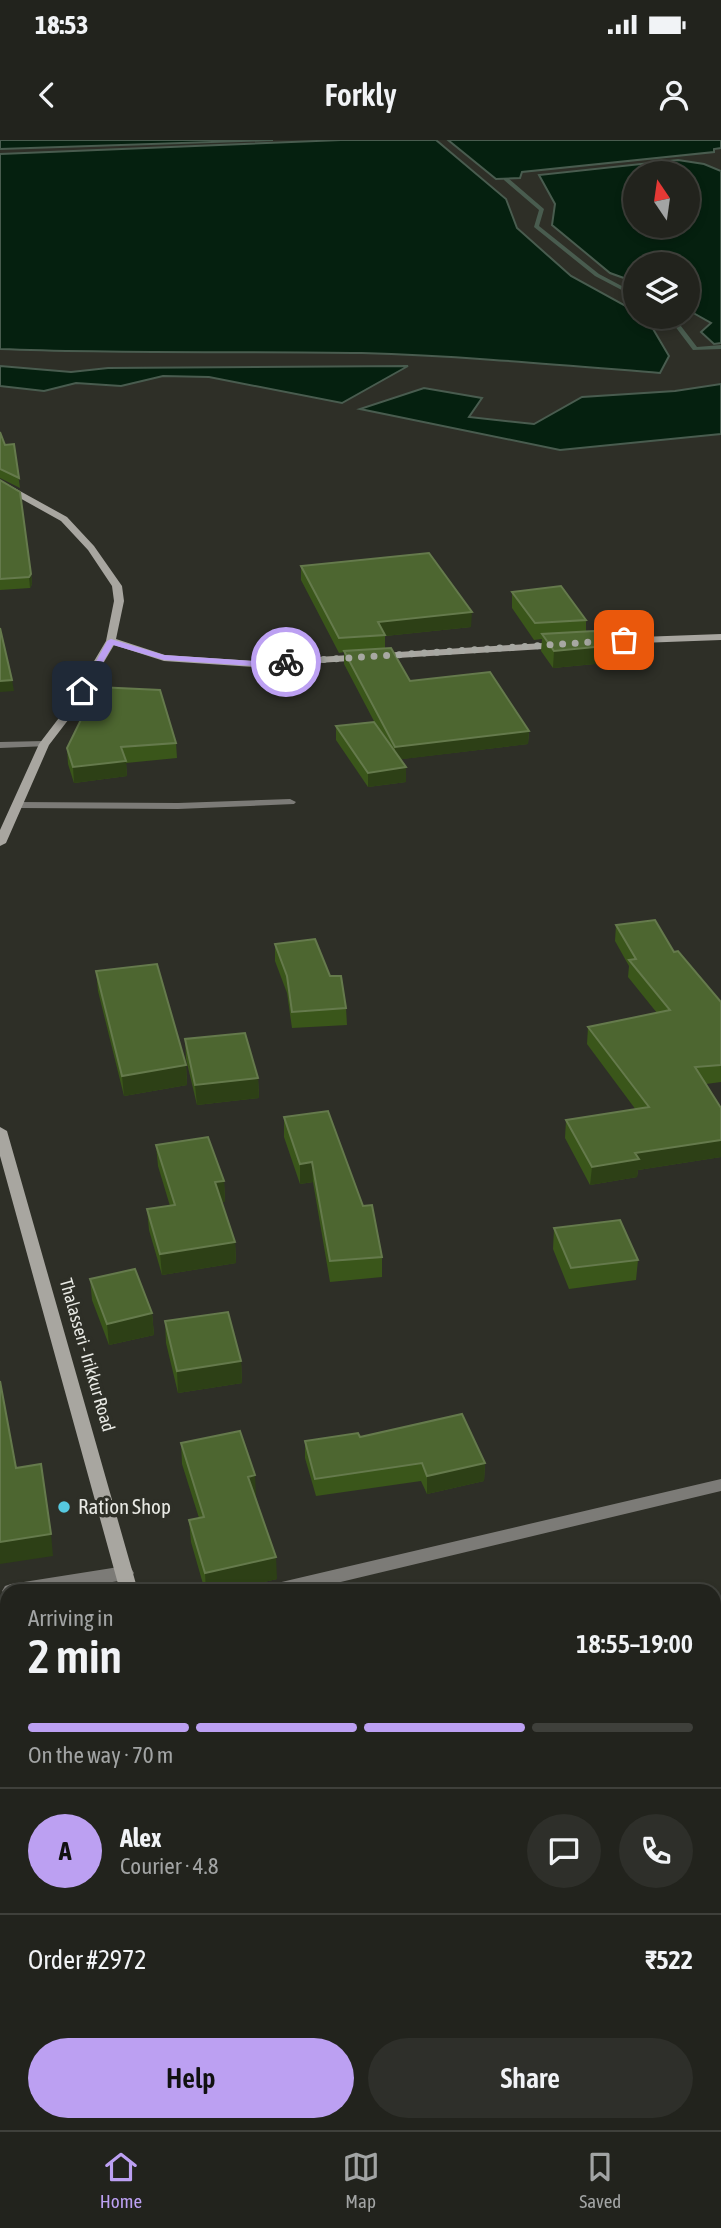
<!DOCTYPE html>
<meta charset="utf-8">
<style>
body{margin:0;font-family:"Asap Condensed",sans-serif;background:#2e2f2a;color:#f1f3f6;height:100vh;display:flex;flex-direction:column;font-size:26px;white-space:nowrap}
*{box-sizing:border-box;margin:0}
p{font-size:23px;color:#a2a4a4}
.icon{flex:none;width:38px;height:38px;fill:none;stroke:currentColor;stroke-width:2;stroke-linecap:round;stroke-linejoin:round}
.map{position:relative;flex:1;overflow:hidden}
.drawer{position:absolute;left:0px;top:1444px;width:721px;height:548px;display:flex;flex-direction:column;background:#22231d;border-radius:21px 21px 0 0;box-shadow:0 4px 10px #0003,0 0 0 2px #3f403b}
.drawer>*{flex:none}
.needle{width:46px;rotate:347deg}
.buttons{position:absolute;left:623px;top:21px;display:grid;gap:14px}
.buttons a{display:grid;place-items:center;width:77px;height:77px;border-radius:50%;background:#22231d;box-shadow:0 4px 10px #0003,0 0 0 2px #3f403b;font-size:35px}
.pin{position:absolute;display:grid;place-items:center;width:60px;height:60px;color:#fff;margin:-30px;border-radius:14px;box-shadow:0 4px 10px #0006}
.courier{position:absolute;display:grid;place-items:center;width:70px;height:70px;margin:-35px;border:5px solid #bca0f2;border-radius:50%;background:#fff;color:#222;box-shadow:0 2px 9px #0007}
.overview em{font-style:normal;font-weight:600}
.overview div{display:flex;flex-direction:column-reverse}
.overview{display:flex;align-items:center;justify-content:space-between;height:119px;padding:0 28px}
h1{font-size:46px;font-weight:600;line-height:52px}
.bar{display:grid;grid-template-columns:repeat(4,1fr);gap:10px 7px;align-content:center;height:84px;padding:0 28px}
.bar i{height:9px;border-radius:5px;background:#3f403b}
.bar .selected{background:#bca0f2}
.bar p{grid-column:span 4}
.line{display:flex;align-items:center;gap:18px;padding:0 28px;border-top:2px solid #3f403b}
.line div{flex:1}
.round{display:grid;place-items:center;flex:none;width:74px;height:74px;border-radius:37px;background:#2e2f2a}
.button{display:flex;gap:14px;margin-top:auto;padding:14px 28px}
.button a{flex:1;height:80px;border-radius:42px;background:#bca0f2;color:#111;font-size:28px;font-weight:600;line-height:80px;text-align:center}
.button a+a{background:#2e2f2a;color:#f1f3f6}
.status{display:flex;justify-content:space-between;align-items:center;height:49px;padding:0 35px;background:#22231d;direction:ltr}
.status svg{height:19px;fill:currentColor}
header{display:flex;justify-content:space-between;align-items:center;height:91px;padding:0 28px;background:#22231d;font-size:32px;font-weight:600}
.tabs{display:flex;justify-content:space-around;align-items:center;height:98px;border-top:2px solid #3f403b;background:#22231d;font-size:19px;color:#a2a4a4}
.tabs a{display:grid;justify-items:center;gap:4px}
.tabs .selected{color:#bca0f2}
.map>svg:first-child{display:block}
.water{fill:#05200f;stroke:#495c4f;stroke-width:2;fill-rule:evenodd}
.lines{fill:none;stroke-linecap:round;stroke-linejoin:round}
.stream{fill:#495c4f;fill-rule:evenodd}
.minor{fill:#7c7b77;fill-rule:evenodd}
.secondary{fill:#a8a6a0;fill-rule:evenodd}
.wall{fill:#3a561a}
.shaded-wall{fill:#2d4016}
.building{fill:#4d6630;stroke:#657a4c;stroke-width:2}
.route{fill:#bca0f2}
.done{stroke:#a7a8a2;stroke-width:7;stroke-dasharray:0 12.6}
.poi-dot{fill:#56c9e0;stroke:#2e2f27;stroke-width:2.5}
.labels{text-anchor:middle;stroke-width:7;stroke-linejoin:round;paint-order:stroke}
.street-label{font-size:18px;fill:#e8e9e4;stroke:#2e2f27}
.near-poi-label{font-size:21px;fill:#e8e9e4;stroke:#2e2f27;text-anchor:start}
</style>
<div class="status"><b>18:53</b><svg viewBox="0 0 49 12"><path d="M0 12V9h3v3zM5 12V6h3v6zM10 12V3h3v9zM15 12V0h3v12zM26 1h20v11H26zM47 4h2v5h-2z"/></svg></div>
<header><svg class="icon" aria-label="back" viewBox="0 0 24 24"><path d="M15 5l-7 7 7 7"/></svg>Forkly<svg class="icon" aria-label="person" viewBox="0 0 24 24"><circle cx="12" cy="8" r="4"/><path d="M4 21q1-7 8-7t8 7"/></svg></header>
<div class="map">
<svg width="721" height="1990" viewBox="0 0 721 1990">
<rect width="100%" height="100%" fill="#2e2f27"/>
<path class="water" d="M0,0H273L0,9Z
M341,0H436L506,59L517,88L571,136L635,171V177H646L669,216L660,233C561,225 462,216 362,213C241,211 121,214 0,209V14Z
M448,0H721V8L714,9V12L522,32L520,38L496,39Z
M678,20L704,24L721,31V203L714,204L701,192L711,183L688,170V124H635V142L610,133L552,85L555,64L539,35ZM635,33H688V86H635Z
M0,226L71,232L108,228L408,226L342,263L209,237L163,236L121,246L76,243L44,251L0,246Z
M721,244V294L560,310L360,269L424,248L482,258L469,277L534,284L582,257L675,251Z"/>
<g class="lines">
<path class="stream" d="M504,38H508L544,69L539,86L599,134L635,153V157L595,136L534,87L539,70L504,40Z
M668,177H674L697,207L721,205V209L693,210Z"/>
<path class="minor" d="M44,601L48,602V606L0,608V602Z
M290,659L296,662L294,664L178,669L18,668L12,665L18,662L178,663Z
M721,1339V1351L303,1451H264L267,1446L273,1444Z
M125,1426L131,1428L134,1433L131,1438L125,1440L56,1451H7V1457L2,1451L5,1446L11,1444Z"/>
<path class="secondary" d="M0,340L67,377L94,406L122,446L124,461L116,499L165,515L254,521L559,502L564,505L559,508L254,527L164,521L114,505L75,571L49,605L6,703L0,706V690L39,604L65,570L106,501L114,461L112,446L88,410L61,381L0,347Z
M721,494V500L586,505L581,502L586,499Z
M0,987L7,991L138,1451H120L0,1016Z
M133,1984H155V1990H133Z"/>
</g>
<path class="wall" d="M0,292L5,305L14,304L20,348L0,338Z
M0,340L31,434L32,444L30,448L0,450Z
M301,426L471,487L385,496V508L410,541L529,591L528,604L401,619L406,642L368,647L336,600V586L376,585L344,524V512L339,513L301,440Z
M512,452L586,480V491L606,506L605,523L553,528L541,511L542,499L534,500L512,468Z
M176,603L177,618L126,623L127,636L74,643L68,624L67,608Z
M616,785L674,812L721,862V942L706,944L721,968V1017L638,1030L637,1037L590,1045L565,998L566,980L636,970L587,904L588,887L657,873L628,837L629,826L615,801Z
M275,804L346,868L347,885L292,888L287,853L275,821Z
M96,831L186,925L187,945L124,956L98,851Z
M185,899L258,938L259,958L197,965L186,919Z
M284,977L363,1066L382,1117V1137L330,1142L313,1042L300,1044L284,997Z
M156,1005L224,1041L225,1062H222L235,1102L236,1123L162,1135L149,1090L147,1069L170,1066L158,1026Z
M554,1088L638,1120L636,1140L569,1149L553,1109Z
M90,1139L152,1173L154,1195L109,1205L92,1160Z
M165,1181L241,1221L242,1243L178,1253L166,1203Z
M360,1297L485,1323L484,1341L427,1354L421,1341L316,1356L305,1318V1301Z
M181,1303L256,1357L277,1439L225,1451H205L191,1402L189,1380L199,1378L182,1324Z
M0,1636L1,1645H7V1712L0,1713Z"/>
<path class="shaded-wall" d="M31,434L32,444L30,448L29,437Z
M472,472L471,487L385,496L378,482Z
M606,506L605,523L553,528L554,511Z
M12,540L14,551L0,552V541Z
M529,591L528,604L395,620V607Z
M126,621L127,636L74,643L73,627Z
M406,627V642L368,647V633Z
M186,925L187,945L124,956L122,936Z
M258,938L259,958L197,965L195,945Z
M721,1000V1017L638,1030L637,1037L590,1045L592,1027L635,1013Z
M312,1022L313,1042L300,1044V1024Z
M224,1041L225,1062L216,1063L215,1042Z
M235,1102L236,1123L162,1135L160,1114Z
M152,1173L154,1195L109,1205L107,1184Z
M241,1221L242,1243L178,1253L177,1231Z
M485,1323L484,1341L427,1354V1336Z
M255,1335L256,1357L248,1358V1337Z
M51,1394L53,1416L0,1424V1402Z
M276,1417L277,1439L225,1451H206L205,1433Z
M721,1881V1902L714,1903V1882Z
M7,1943V1966L0,1967V1945Z"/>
<path class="building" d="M0,292L5,305L14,304L19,338L0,329Z
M0,340L20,352L31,434L29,437L0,439Z
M429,413L472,472L378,482L385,495L339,498L301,426Z
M561,446L586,480L535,483L512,452Z
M0,488L12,540L0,541Z
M594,491L606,506L554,511L542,494Z
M391,508L410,541L490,532L529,591L395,607L344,511Z
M97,547L160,550L176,603L121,607L126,621L73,627L67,608Z
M374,582L406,627L368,633L336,586Z
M655,780L674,812L678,811L721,862V925L695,927L721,968V1000L635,1013L639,1019L592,1027L566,980L649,967L588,887L670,870L629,820L636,819L616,785Z
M315,799L330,836H341L346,868L292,872L287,836L275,804Z
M157,824L186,925L122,936L96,831Z
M245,893L258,938L195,945L185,899Z
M328,971L363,1066L372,1065L382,1117L330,1121L312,1022L300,1024L284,977Z
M208,997L224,1041L215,1042L235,1102L160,1114L147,1069L175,1065L156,1005Z
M620,1080L638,1120L571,1128L554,1088Z
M135,1129L152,1173L107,1184L90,1139Z
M228,1172L241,1221L177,1231L165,1181Z
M0,1241L16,1328L41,1324L51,1394L0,1402Z
M462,1274L485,1323L427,1336L422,1323L315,1339L305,1301L358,1293L360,1297Z
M240,1291L255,1335L248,1337L276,1417L205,1433L189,1380L204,1377L181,1303Z
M0,1640L1,1645H7V1690L0,1691Z
M718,1756L721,1763V1881L714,1882V1757Z
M7,1859V1943L0,1945V1860Z"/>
<path class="route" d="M111,499L164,515L254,521L286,520L290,522L254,526L164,520L113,505L85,553H79L107,501Z"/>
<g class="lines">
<path class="done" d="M286,522L624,500"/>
</g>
<circle class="poi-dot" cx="64" cy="1367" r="7"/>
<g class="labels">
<g class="street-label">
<text transform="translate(87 1215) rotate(74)" y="6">Thalasseri - Irikkur Road</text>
</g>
<g class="near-poi-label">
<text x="78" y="1374">Ration Shop</text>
</g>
</g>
</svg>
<div class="buttons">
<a><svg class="needle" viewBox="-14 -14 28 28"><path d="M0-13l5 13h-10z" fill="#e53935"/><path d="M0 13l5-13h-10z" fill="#a2a4a4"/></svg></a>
<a><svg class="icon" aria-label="layers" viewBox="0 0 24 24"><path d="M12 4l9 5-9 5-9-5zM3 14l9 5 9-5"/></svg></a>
</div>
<div class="pin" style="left:624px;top:500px;background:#ea580c"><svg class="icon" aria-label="bag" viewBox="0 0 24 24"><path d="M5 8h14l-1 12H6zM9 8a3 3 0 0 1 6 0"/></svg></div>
<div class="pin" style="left:82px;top:551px;background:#1f2937"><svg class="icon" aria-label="home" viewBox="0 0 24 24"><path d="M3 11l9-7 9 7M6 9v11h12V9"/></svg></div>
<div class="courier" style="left:286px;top:522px"><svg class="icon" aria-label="bike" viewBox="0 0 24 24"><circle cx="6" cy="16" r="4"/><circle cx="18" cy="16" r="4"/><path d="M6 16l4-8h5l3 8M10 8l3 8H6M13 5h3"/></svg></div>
<section class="drawer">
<div class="overview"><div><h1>2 min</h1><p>Arriving in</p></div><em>18:55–19:00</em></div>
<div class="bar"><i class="selected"></i><i class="selected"></i><i class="selected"></i><i></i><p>On the way · 70 m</p></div>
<div class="line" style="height:126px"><b class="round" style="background:#bca0f2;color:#111">A</b><div><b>Alex</b><p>Courier · 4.8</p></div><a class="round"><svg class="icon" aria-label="chat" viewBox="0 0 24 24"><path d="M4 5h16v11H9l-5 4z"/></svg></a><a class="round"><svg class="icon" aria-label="phone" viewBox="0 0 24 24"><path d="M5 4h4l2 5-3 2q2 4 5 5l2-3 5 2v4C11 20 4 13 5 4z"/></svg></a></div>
<div class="line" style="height:91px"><div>Order #2972</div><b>₹522</b></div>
<div class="button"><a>Help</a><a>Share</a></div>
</section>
</div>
<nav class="tabs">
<a class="selected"><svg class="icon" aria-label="home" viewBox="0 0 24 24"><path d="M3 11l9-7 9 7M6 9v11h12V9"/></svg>Home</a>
<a><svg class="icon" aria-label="map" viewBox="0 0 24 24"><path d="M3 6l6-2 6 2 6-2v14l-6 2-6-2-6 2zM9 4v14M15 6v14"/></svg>Map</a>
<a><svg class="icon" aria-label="saved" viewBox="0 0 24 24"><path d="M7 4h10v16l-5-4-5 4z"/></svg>Saved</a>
</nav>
